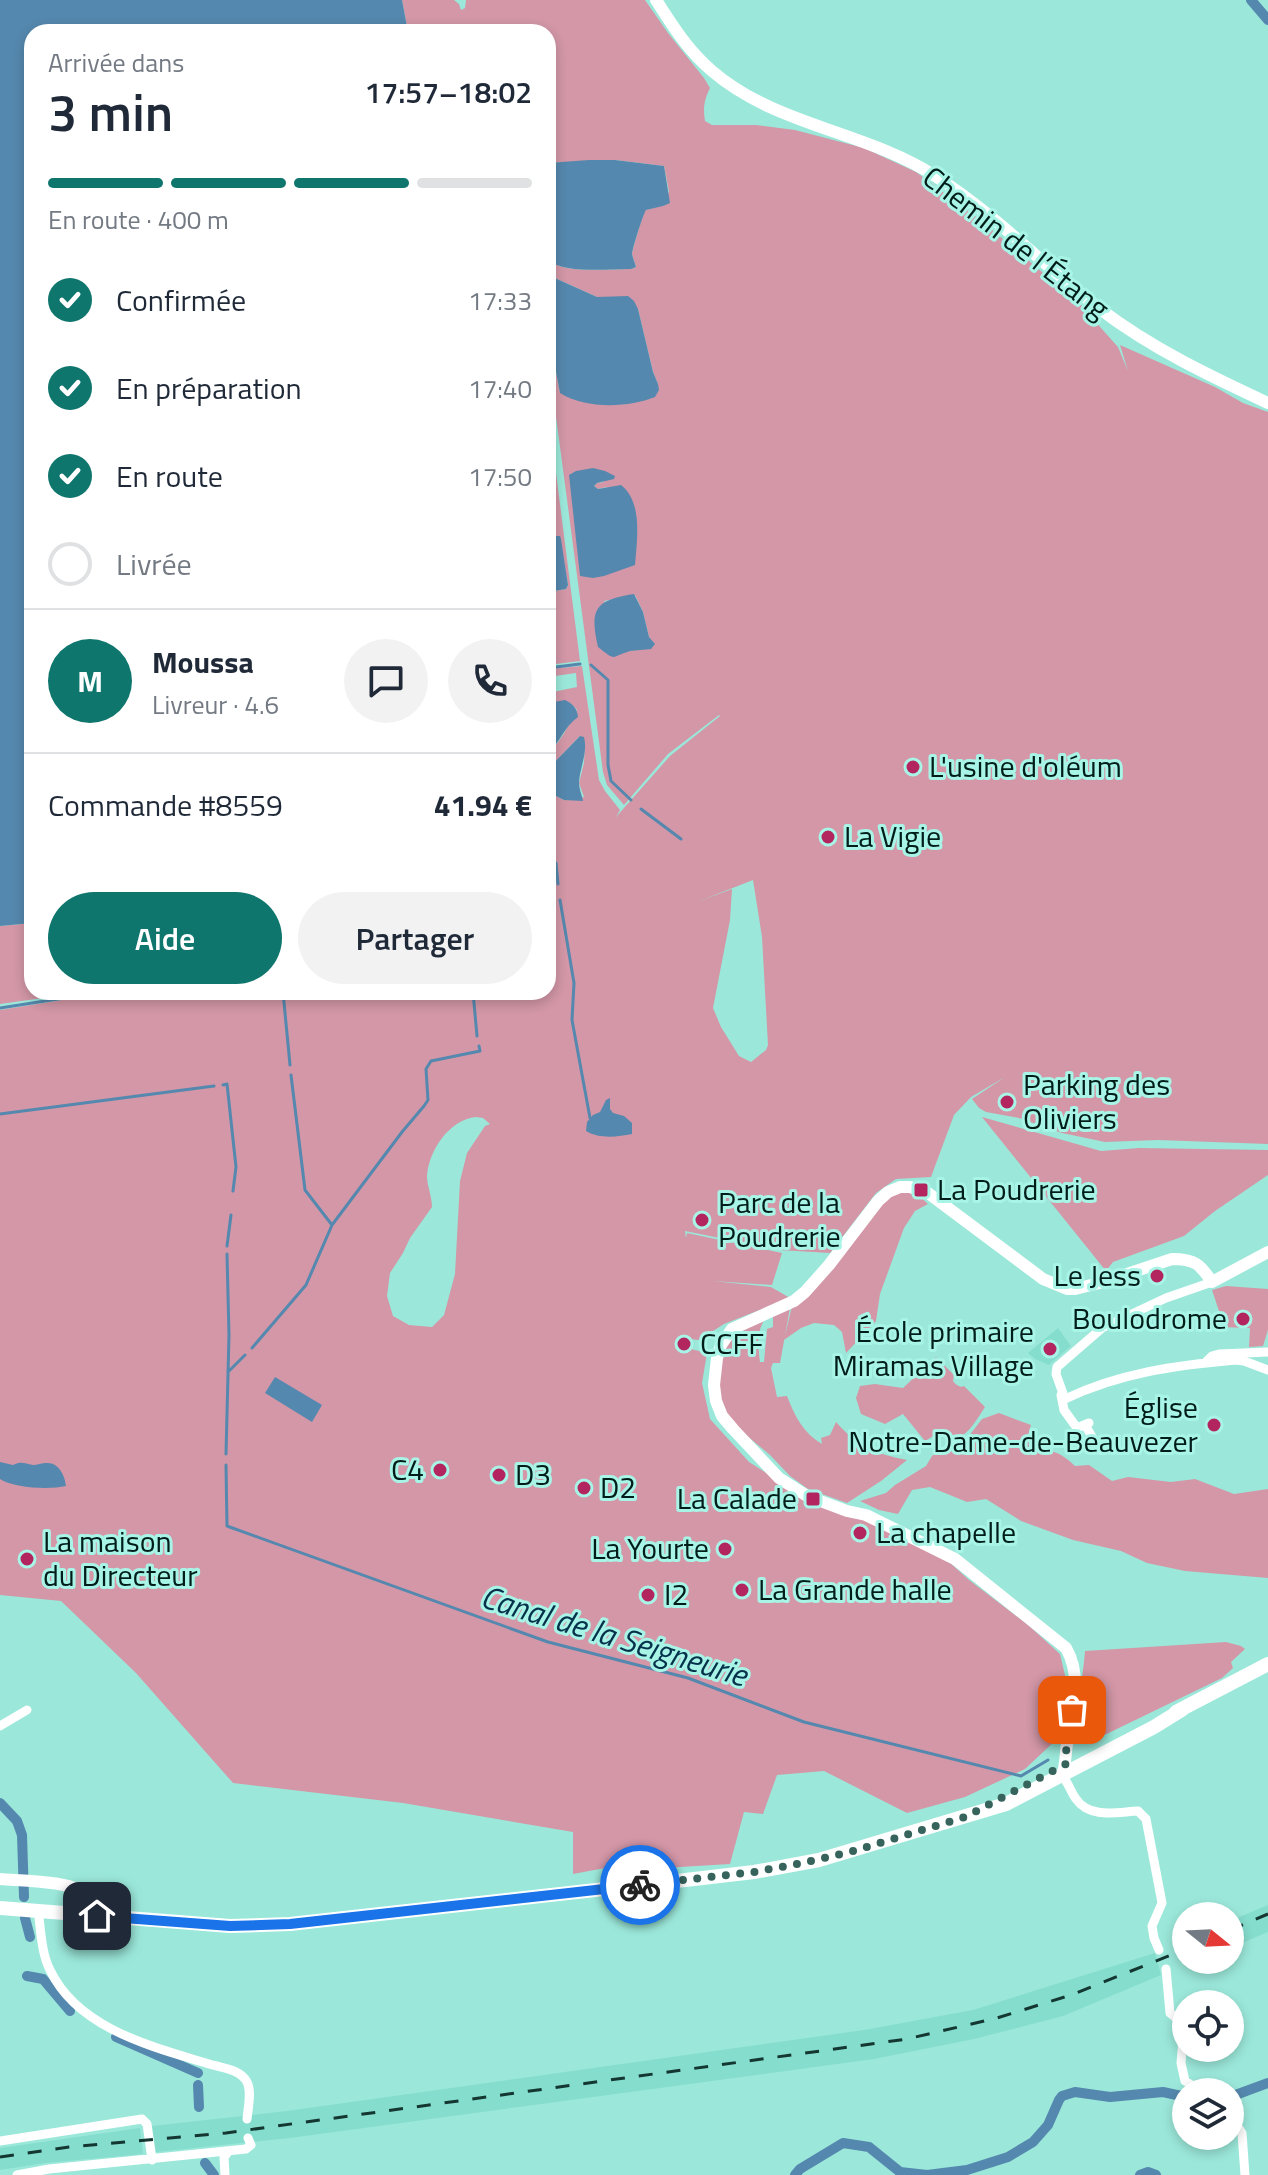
<!DOCTYPE html>
<html lang="fr">
<meta charset="utf-8">
<style>
body{margin:0;font-family:"Titillium Web",sans-serif;background:#f2f2f3;color:#1f2937;height:100vh;display:flex;flex-direction:column;font-size:30px;white-space:nowrap}
*{box-sizing:border-box;margin:0}
p{font-size:26px;color:#747a83}
.icon{flex:none;width:44px;height:44px;fill:none;stroke:currentColor;stroke-width:2;stroke-linecap:round;stroke-linejoin:round}
.map{position:relative;flex:1;overflow:hidden}
.sheet{position:absolute;left:24px;top:24px;width:532px;height:976px;display:flex;flex-direction:column;background:#fff;border-radius:24px;box-shadow:0 4px 12px #0003}
.sheet>*{flex:none}
.needle{width:52px;rotate:108deg}
.controls{position:absolute;left:1172px;top:1902px;display:grid;gap:16px}
.controls a{display:grid;place-items:center;width:72px;height:72px;border-radius:50%;background:#fff;box-shadow:0 4px 12px #0003;font-size:40px}
.pin{position:absolute;display:grid;place-items:center;width:68px;height:68px;color:#fff;margin:-34px;border-radius:16px;box-shadow:0 4px 12px #0006}
.courier{position:absolute;display:grid;place-items:center;width:80px;height:80px;margin:-40px;border:6px solid #1a73e8;border-radius:50%;background:#fff;color:#222;box-shadow:0 2px 10px #0007}
.overview em{font-style:normal;font-weight:600}
.overview div{display:flex;flex-direction:column-reverse}
.overview{display:flex;align-items:center;justify-content:space-between;height:136px;padding:0 24px}
h1{font-size:52px;font-weight:600;line-height:60px}
.bar{display:grid;grid-template-columns:repeat(4,1fr);gap:12px 8px;align-content:center;height:96px;padding:0 24px}
.bar i{height:10px;border-radius:6px;background:#e0e1e3}
.bar .selected{background:#0f766e}
.bar p{grid-column:span 4}
.line{display:flex;align-items:center;gap:20px;padding:0 24px;border-top:2px solid #e0e1e3}
.line div{flex:1}
.round{display:grid;place-items:center;flex:none;width:84px;height:84px;border-radius:42px;background:#f2f2f3}
ol{padding:0 24px;list-style:none}
li{display:flex;align-items:center;gap:24px;height:88px}
li p{margin-inline-start:auto}
li .icon{padding:8px;border-radius:50%;background:#0f766e;color:#fff;stroke-width:4}
li:last-child{color:#747a83}
li i{width:44px;height:44px;border:4px solid #e0e1e3;border-radius:50%}
.action{display:flex;gap:16px;margin-top:auto;padding:16px 24px}
.action a{flex:1;height:92px;border-radius:48px;background:#0f766e;color:#fff;font-size:32px;font-weight:600;line-height:92px;text-align:center}
.action a+a{background:#f2f2f3;color:#1f2937}
.map>svg:first-child{display:block}
.built{fill:#85ddce}
.green{fill:#d397a7;fill-rule:evenodd}
.water{fill:#5588ae}
.lines{fill:none;stroke-linecap:round;stroke-linejoin:round}
.stream{stroke:#5588ae;stroke-width:3}
.canal{stroke:#5588ae;stroke-width:10}
.street{stroke:#fff;stroke-width:9}
.secondary{stroke:#fff;stroke-width:12}
.primary{stroke:#fff;stroke-width:14}
.rail{stroke:#143732;stroke-width:3;stroke-dasharray:14 14;stroke-linecap:butt}
.done{stroke:#36645d;stroke-width:8;stroke-dasharray:0 14.4}
.route{stroke:#1a73e8;stroke-width:10}
.poi-dot{fill:#b2255f;stroke:#a8f5e7;stroke-width:3}
.labels{text-anchor:middle;stroke-width:6;stroke-linejoin:round;paint-order:stroke}
.street-label{font-size:30px;fill:#001d19;stroke:#a8f5e7}
.poi-label{font-size:30px;fill:#001d19;stroke:#a8f5e7;text-anchor:start}
.water-label{font-size:32px;font-style:italic;fill:#05314b;stroke:#a8f5e7}
</style>
<div class="map">
<svg width="1268" height="2175" viewBox="0 0 1268 2175">
<rect width="100%" height="100%" fill="#9be8da"/>
<path class="built" d="M1058,1328L1071,1346L1052,1362L1049,1365L1035,1359L1028,1353Z
M1268,1905V1932L1230,1948V1921Z
M1155,1953L1161,1975L1063,2016L974,2039L874,2059L290,2138L156,2152L152,2126L287,2111L864,2030L973,2010Z
M140,2128L143,2154L45,2163L0,2170V2148Z"/>
<path class="green" d="M402,0H454L459,4L461,10L465,8L466,0H645L668,33L704,78L710,88C704,100 703,108 705,121L712,125H756L795,130L864,148L916,172L978,218L1093,315V319L1118,347L1128,371L1120,345L1215,387L1243,403L1268,412V1144L1158,1140L1105,1142L1062,1133L1019,1118L986,1112L979,1108L972,1099L1005,1077L971,1097L954,1115L931,1177L896,1179L876,1193L830,1253L779,1250L685,1231L686,1238L687,1233L782,1253L772,1285L712,1281L771,1287L790,1298L724,1324L699,1340L689,1339L691,1349L707,1353L702,1383L710,1419L749,1462L810,1501L870,1520L936,1550L969,1580L1027,1624L1060,1654L1068,1688L1057,1739L1025,1769L965,1797L907,1813L824,1771L777,1775L763,1814L744,1812L730,1864L663,1868L616,1866L573,1874V1832L403,1803L233,1783L136,1673L61,1601L0,1595V1010L111,992H548V792L564,800L584,797L579,783L584,763L585,743L580,736L548,769V754C560,742 569,725 577,710C569,699 561,701 548,703V693L577,687L576,673L548,677V669L582,666L599,780L605,791L620,810L616,817L670,756L720,716L719,715L668,754L624,805L607,785L603,772L548,356V329L560,393L658,384L653,372L638,309L597,297L548,275V260C564,274 608,269 631,269L636,267C635,263 633,259 632,254C632,251 643,214 645,210L653,208L669,192L664,166L615,160L548,163V32H408ZM593,468L604,482L597,483L594,486L598,489L607,487L580,576ZM635,595L643,612L649,637L654,644L630,651L604,601ZM753,880L762,937L768,1045L766,1050L751,1062L739,1056L721,1027L713,1008L730,920L732,889L697,902ZM476,1117L483,1118L490,1124L485,1126L467,1153L460,1181L455,1274L444,1315L432,1327L409,1325L393,1316L387,1296L390,1273L403,1253L410,1238L432,1207C432,1196 427,1186 427,1176C429,1150 449,1120 476,1117Z
M548,410L580,661L548,665V655L556,647L548,617V592L566,589L568,585L560,537L553,536L548,539Z
M32,923V992H86L0,1004V926Z
M982,1117L1101,1151L1139,1148L1268,1150V1175L1215,1211L1184,1236L1113,1262L1106,1271Z
M900,1191L915,1192L928,1204L915,1211L904,1228L880,1294L876,1321L846,1353L842,1332L834,1325L814,1323L801,1328L784,1340L792,1306L886,1198Z
M1226,1286L1268,1289V1330L1263,1346L1249,1347L1250,1328L1219,1327V1311L1212,1290Z
M790,1308L780,1363H773L771,1368L777,1397L787,1396C794,1415 804,1434 822,1444L821,1438L830,1435L836,1422C857,1446 876,1454 907,1460L881,1481L847,1503L808,1489L790,1476L770,1455L734,1425L719,1401L720,1367L726,1343L735,1332L766,1317C756,1332 758,1345 760,1362H764L767,1329L773,1327V1315Z
M936,1357L954,1375L953,1381C956,1385 960,1388 964,1386L985,1407C977,1419 970,1433 956,1439L951,1433L937,1434L925,1441L903,1414L885,1424L861,1414L856,1398L860,1386L875,1384L903,1388Z
M999,1413L1031,1425L1028,1435L1029,1448C1038,1453 1040,1451 1050,1451C1059,1452 1069,1460 1075,1466L1089,1465L1112,1481L1128,1477L1171,1482L1195,1479L1234,1494L1268,1489V1578L1185,1571L1147,1563L1121,1551L1073,1540L1021,1521L986,1499L967,1502L930,1487L912,1490L898,1514L879,1510L860,1501L886,1493L895,1485L926,1466L932,1456L939,1450L965,1441L982,1419Z
M1226,1642L1241,1646L1245,1649L1231,1662L1233,1668L1222,1678L1088,1743C1082,1740 1081,1741 1079,1735C1075,1721 1084,1669 1085,1651Z"/>
<path class="water" d="M0,0H402L408,32H32V923L0,926Z
M589,160H615L664,166L670,203L663,206L646,210C643,214 632,250 632,254C633,259 635,263 636,267L631,269C609,269 564,274 548,260V163Z
M548,275L597,297L628,296L634,301L638,309L653,372L658,384L659,390L655,397C628,408 585,409 560,393L548,329Z
M593,468L605,471L615,476L614,479L597,483L594,486L598,489L621,485C643,502 637,540 635,565L604,576L593,578L580,576L569,475L576,471Z
M553,536H560L561,539L568,585L566,589L548,592V539Z
M634,594L643,612L649,637L655,644L651,649C645,650 636,650 630,651C610,657 617,662 598,647C589,608 596,600 634,594Z
M565,700C573,704 577,708 578,717C564,727 560,742 548,754V703Z
M580,736L584,737C588,753 580,767 579,782C579,789 582,795 583,801L564,800L548,792V769Z
M610,1098V1109L613,1113L624,1116L632,1123V1134C617,1137 599,1139 586,1131L587,1122L593,1115L600,1112L606,1100Z
M275,1377L322,1405L312,1422L265,1393Z
M0,1462L13,1465C21,1461 24,1463 33,1465C37,1465 42,1463 46,1463C59,1462 65,1476 66,1486C49,1490 14,1488 0,1479Z"/>
<g class="lines">
<path class="stream" d="M591,665L608,680V765L611,781L631,800
M548,668L580,664
M641,809L681,839
M548,860H551L556,863L558,884
M560,900L574,983L572,1020L590,1118
M283,992L290,1065
M473,992L477,1036
M0,1008L103,992
M291,1075L305,1190L332,1225
M223,1085L227,1084L236,1167L233,1191
M0,1114L214,1086
M227,1246L231,1215
M252,1348L306,1285L332,1225L402,1132L424,1106L428,1100L426,1069L431,1061L480,1051L479,1046
M228,1372L245,1355
M226,1454L229,1335L227,1254
M226,1465L227,1526L548,1642L688,1678L804,1722L1021,1776L1048,1760"/>
<path class="canal" d="M1251,0L1268,20
M0,1803L17,1821L22,1835L24,1897
M25,1918L30,1937
M27,1976L43,1979L70,2011
M116,2037L198,2073
M198,2085L199,2107
M1230,2097L1268,2083
M205,2163L214,2175
M795,2175L800,2169L843,2143L869,2147L900,2172L927,2175L967,2170L1008,2157L1033,2142L1048,2125L1059,2100L1062,2096L1075,2092L1110,2097L1163,2092L1186,2097
M1140,2175L1148,2172L1156,2175"/>
<path class="street" d="M1212,1282L1166,1298L1102,1328L1057,1367L1056,1374L1065,1399C1119,1373 1177,1365 1236,1360L1244,1361L1268,1370
M1205,1363L1212,1356L1219,1354L1268,1352
M1061,1395L1064,1410L1077,1428L1089,1423
M1085,1425L1098,1447L1101,1450
M0,1726L27,1710
M1064,1774L1062,1776C1069,1783 1070,1791 1076,1799C1090,1819 1117,1812 1138,1811L1146,1819L1162,1903L1152,1926L1154,1938L1159,1950
M38,1910C41,1930 41,1952 50,1970C78,2029 153,2047 209,2064C222,2068 240,2069 247,2082C252,2092 248,2108 247,2119
M1166,1969L1170,2013L1181,2022L1184,2026L1181,2063L1185,2081L1195,2087L1215,2092
M1230,2115L1242,2133L1245,2175
M0,2141L142,2119L147,2124L152,2160
M17,2175L49,2169L246,2149L251,2145L248,2138
M225,2175L224,2157L229,2151"/>
<path class="secondary" d="M656,0C672,25 688,51 712,71C776,126 865,131 935,176C995,214 1044,266 1100,309C1151,348 1210,376 1268,403
M1062,1776C1066,1765 1065,1756 1067,1744C1072,1712 1083,1677 1066,1648L955,1559L866,1515L847,1511L807,1496L779,1478L733,1429L722,1416L716,1401L714,1385L717,1358L721,1345L732,1329L794,1301L805,1292L829,1265L878,1201L888,1192L900,1187H910L928,1193L1043,1279L1067,1289H1075L1103,1282L1172,1259C1195,1259 1200,1264 1212,1282L1268,1252
M0,1879C23,1881 74,1880 90,1897C94,1902 95,1909 97,1916"/>
<path class="primary" d="M1176,1712L1268,1664
M0,1908L230,1926L290,1924L694,1879L754,1872L819,1860L1006,1804L1154,1727L1183,1709"/>
<path class="rail" d="M1230,1930L1268,1914
M0,2157L69,2147L226,2133L907,2039L997,2018L1071,1995L1186,1949"/>
</g>
<g class="lines">
<path class="done" d="M640,1885L754,1872L793,1865L850,1852L965,1817L1066,1764V1752L1072,1710"/>
<path class="route" d="M97,1916L230,1926L290,1924L640,1885"/>
</g>
<g class="poi-dot">
<circle cx="913" cy="767" r="8"/>
<circle cx="828" cy="837" r="8"/>
<circle cx="1007" cy="1102" r="8"/>
<rect x="913" y="1182" width="16" height="16" rx="4"/>
<circle cx="702" cy="1220" r="8"/>
<circle cx="1157" cy="1276" r="8"/>
<circle cx="1243" cy="1319" r="8"/>
<circle cx="684" cy="1344" r="8"/>
<circle cx="1050" cy="1349" r="8"/>
<circle cx="1214" cy="1425" r="8"/>
<circle cx="440" cy="1470" r="8"/>
<circle cx="499" cy="1475" r="8"/>
<circle cx="584" cy="1488" r="8"/>
<rect x="805" y="1491" width="16" height="16" rx="4"/>
<circle cx="860" cy="1533" r="8"/>
<circle cx="725" cy="1549" r="8"/>
<circle cx="27" cy="1559" r="8"/>
<circle cx="742" cy="1590" r="8"/>
<circle cx="648" cy="1595" r="8"/>
</g>
<g class="labels">
<g class="street-label">
<text transform="translate(1016 243) rotate(38)" y="10">Chemin de l’Étang</text>
</g>
<g class="poi-label">
<text x="929" y="777">L'usine d'oléum</text>
<text x="844" y="847">La Vigie</text>
<text x="1023" y="1095">Parking des<tspan x="1023" dy="34">Oliviers</tspan></text>
<text x="937" y="1200">La Poudrerie</text>
<text x="718" y="1213">Parc de la<tspan x="718" dy="34">Poudrerie</tspan></text>
<text x="1141" y="1286" text-anchor="end">Le Jess</text>
<text x="1227" y="1329" text-anchor="end">Boulodrome</text>
<text x="1034" y="1342" text-anchor="end">École primaire<tspan x="1034" dy="34">Miramas Village</tspan></text>
<text x="700" y="1354">CCFF</text>
<text x="1198" y="1418" text-anchor="end">Église<tspan x="1198" dy="34">Notre-Dame-de-Beauvezer</tspan></text>
<text x="424" y="1480" text-anchor="end">C4</text>
<text x="515" y="1485">D3</text>
<text x="600" y="1498">D2</text>
<text x="797" y="1509" text-anchor="end">La Calade</text>
<text x="876" y="1543">La chapelle</text>
<text x="43" y="1552">La maison<tspan x="43" dy="34">du Directeur</tspan></text>
<text x="709" y="1559" text-anchor="end">La Yourte</text>
<text x="758" y="1600">La Grande halle</text>
<text x="664" y="1605">I2</text>
</g>
<g class="water-label">
<text transform="translate(614 1636) rotate(17)" y="11">Canal de la Seigneurie</text>
</g>
</g>
</svg>
<div class="controls">
<a><svg class="needle" viewBox="-14 -14 28 28"><path d="M0-13l5 13h-10z" fill="#e53935"/><path d="M0 13l5-13h-10z" fill="#747a83"/></svg></a>
<a><svg class="icon" aria-label="locate" viewBox="0 0 24 24"><circle cx="12" cy="12" r="6"/><path d="M12 2v4M12 18v4M2 12h4M18 12h4"/></svg></a>
<a><svg class="icon" aria-label="layers" viewBox="0 0 24 24"><path d="M12 4l9 5-9 5-9-5zM3 14l9 5 9-5"/></svg></a>
</div>
<div class="pin" style="left:1072px;top:1710px;background:#ea580c"><svg class="icon" aria-label="bag" viewBox="0 0 24 24"><path d="M5 8h14l-1 12H6zM9 8a3 3 0 0 1 6 0"/></svg></div>
<div class="pin" style="left:97px;top:1916px;background:#1f2937"><svg class="icon" aria-label="home" viewBox="0 0 24 24"><path d="M3 11l9-7 9 7M6 9v11h12V9"/></svg></div>
<div class="courier" style="left:640px;top:1885px"><svg class="icon" aria-label="bike" viewBox="0 0 24 24"><circle cx="6" cy="16" r="4"/><circle cx="18" cy="16" r="4"/><path d="M6 16l4-8h5l3 8M10 8l3 8H6M13 5h3"/></svg></div>
<section class="sheet">
<div class="overview"><div><h1>3 min</h1><p>Arrivée dans</p></div><em>17:57–18:02</em></div>
<div class="bar"><i class="selected"></i><i class="selected"></i><i class="selected"></i><i></i><p>En route · 400 m</p></div>
<ol>
<li><svg class="icon" aria-label="check" viewBox="0 0 24 24"><path d="M5 12l5 5 9-10"/></svg>Confirmée<p>17:33</p></li>
<li><svg class="icon" aria-label="check" viewBox="0 0 24 24"><path d="M5 12l5 5 9-10"/></svg>En préparation<p>17:40</p></li>
<li><svg class="icon" aria-label="check" viewBox="0 0 24 24"><path d="M5 12l5 5 9-10"/></svg>En route<p>17:50</p></li>
<li><i></i>Livrée</li>
</ol>
<div class="line" style="height:144px"><b class="round" style="background:#0f766e;color:#fff">M</b><div><b>Moussa</b><p>Livreur · 4.6</p></div><a class="round"><svg class="icon" aria-label="chat" viewBox="0 0 24 24"><path d="M4 5h16v11H9l-5 4z"/></svg></a><a class="round"><svg class="icon" aria-label="phone" viewBox="0 0 24 24"><path d="M5 4h4l2 5-3 2q2 4 5 5l2-3 5 2v4C11 20 4 13 5 4z"/></svg></a></div>
<div class="line" style="height:104px"><div>Commande #8559</div><b>41.94 €</b></div>
<div class="action"><a>Aide</a><a>Partager</a></div>
</section>
</div>
